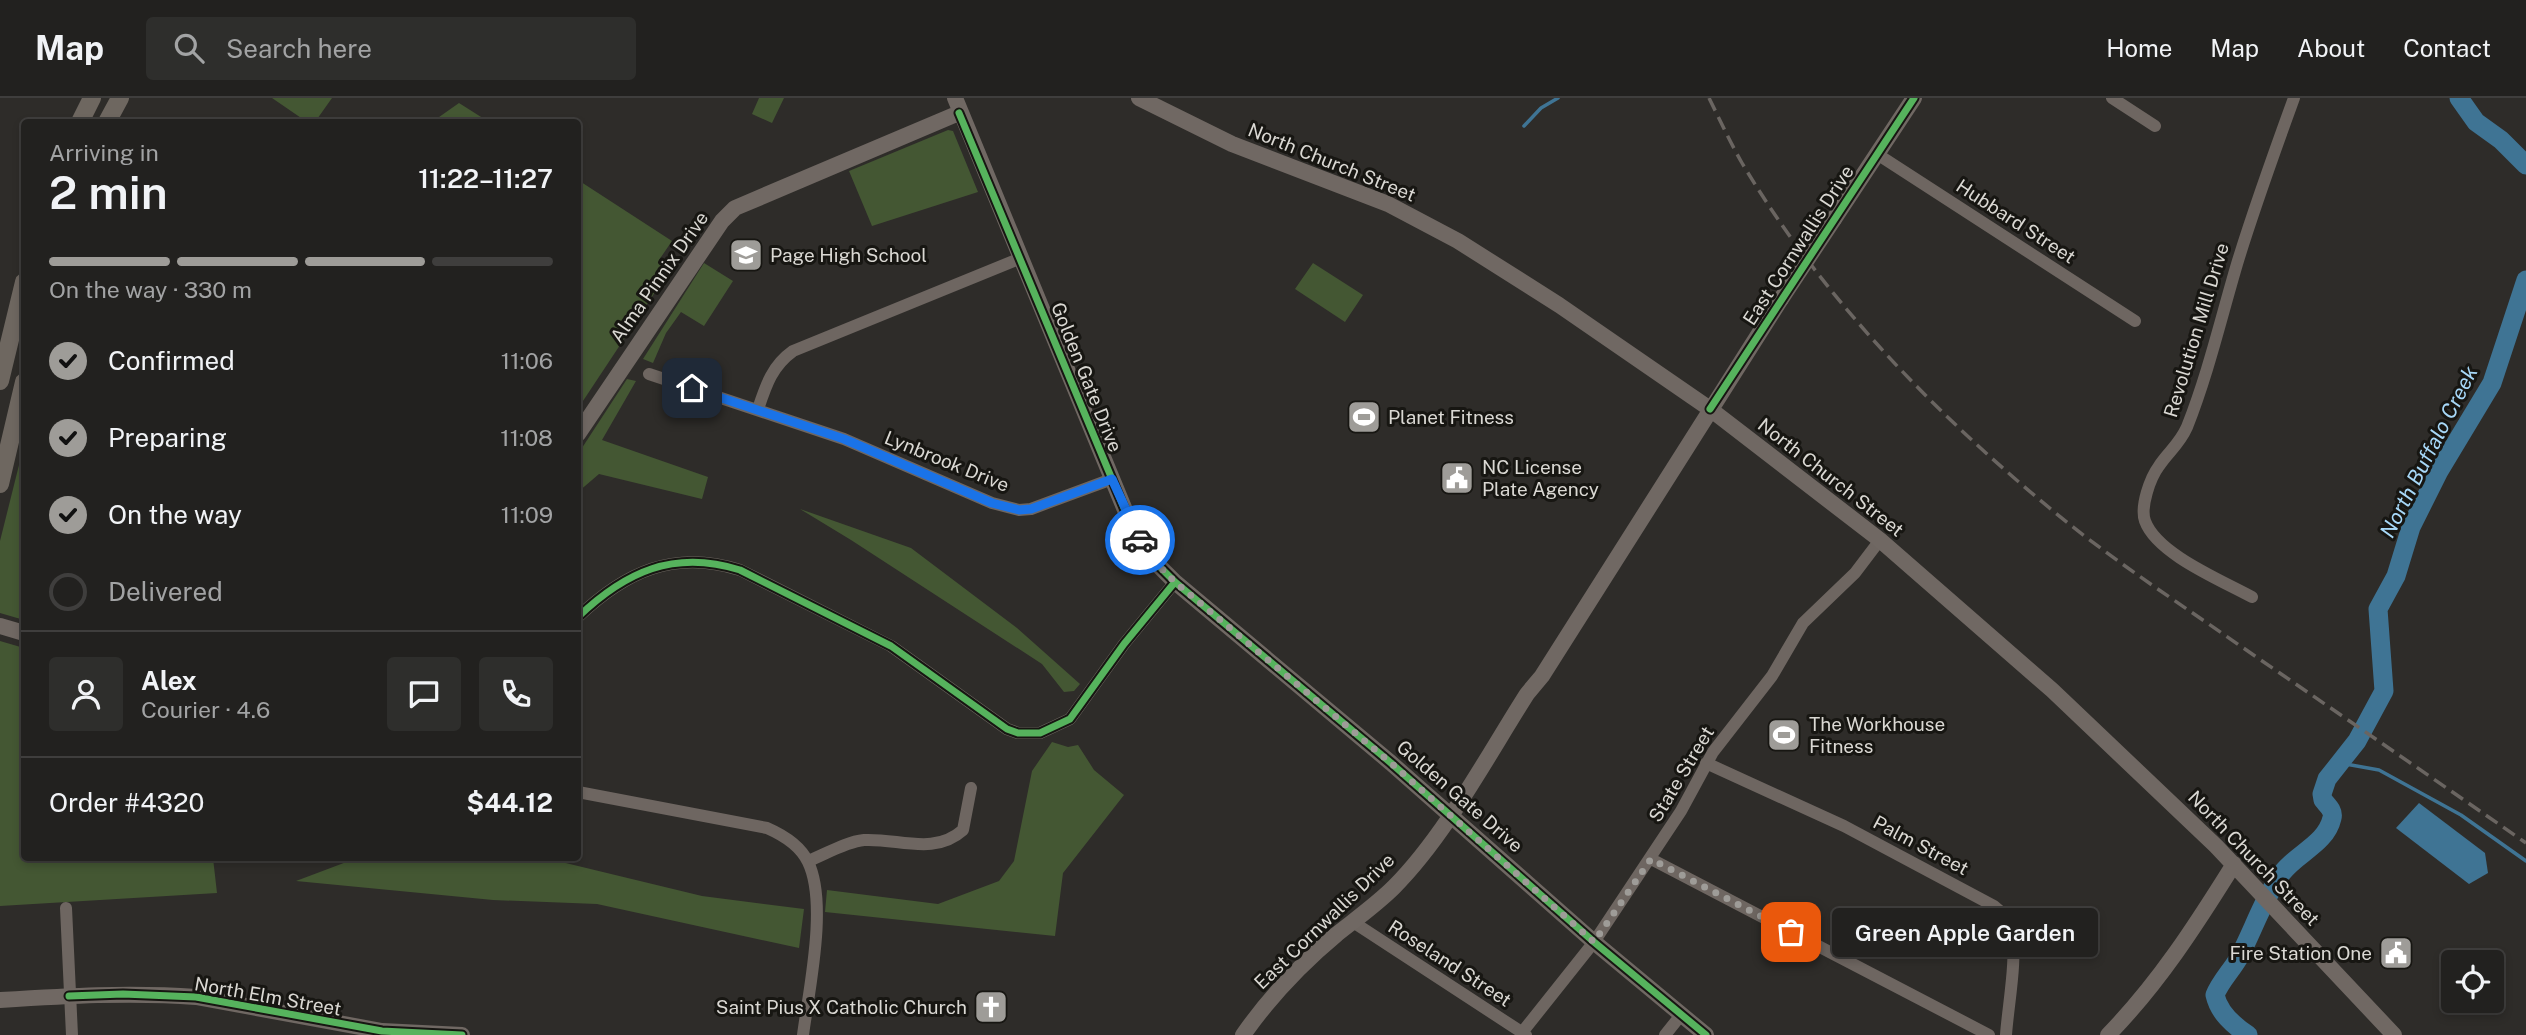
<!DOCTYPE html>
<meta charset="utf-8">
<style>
body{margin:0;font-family:"Public Sans",sans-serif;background:#2e2e2c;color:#f1f3f6;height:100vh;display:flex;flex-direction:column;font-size:26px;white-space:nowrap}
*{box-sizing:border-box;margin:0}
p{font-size:23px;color:#a2a3a4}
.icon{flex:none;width:38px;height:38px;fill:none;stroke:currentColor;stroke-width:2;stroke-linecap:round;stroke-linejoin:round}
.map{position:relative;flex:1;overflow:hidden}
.side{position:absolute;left:21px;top:21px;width:560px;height:742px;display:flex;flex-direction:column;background:#22211f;border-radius:7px;box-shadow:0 4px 10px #0003,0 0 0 2px #3f3e3d}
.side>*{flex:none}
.fabs{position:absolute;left:2441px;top:852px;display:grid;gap:14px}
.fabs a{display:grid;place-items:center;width:63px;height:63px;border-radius:7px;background:#22211f;box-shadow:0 4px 10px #0003,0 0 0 2px #3f3e3d;font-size:35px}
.pin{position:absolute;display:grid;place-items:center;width:60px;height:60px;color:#fff;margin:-30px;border-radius:14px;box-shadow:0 4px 10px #0006}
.courier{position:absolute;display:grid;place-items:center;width:70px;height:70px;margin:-35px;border:5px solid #1a73e8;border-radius:50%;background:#fff;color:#222;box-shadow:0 2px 9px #0007}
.bubble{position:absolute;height:49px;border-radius:7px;background:#22211f;box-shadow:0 4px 10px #0003,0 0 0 2px #3f3e3d;font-size:23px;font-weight:600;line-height:49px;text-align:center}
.overview em{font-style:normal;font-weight:600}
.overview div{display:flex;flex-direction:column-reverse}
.overview{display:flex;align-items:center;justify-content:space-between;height:119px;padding:0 28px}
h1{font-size:46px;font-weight:600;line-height:52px}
.bar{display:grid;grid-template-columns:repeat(4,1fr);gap:10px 7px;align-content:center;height:84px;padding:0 28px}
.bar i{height:9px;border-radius:5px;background:#3f3e3d}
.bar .active{background:#9e9c98}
.bar p{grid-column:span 4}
.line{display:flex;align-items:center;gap:18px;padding:0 28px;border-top:2px solid #3f3e3d}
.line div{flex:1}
.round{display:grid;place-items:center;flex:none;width:74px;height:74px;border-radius:7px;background:#2e2e2c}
ol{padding:0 28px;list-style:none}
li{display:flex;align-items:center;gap:21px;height:77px}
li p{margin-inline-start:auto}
li .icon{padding:7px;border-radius:50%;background:#9e9c98;color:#111;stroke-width:4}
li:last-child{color:#a2a3a4}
li i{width:38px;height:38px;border:4px solid #3f3e3d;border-radius:50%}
header{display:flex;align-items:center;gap:42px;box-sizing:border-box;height:98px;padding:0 35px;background:#22211f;border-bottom:2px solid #3f3e3d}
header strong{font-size:33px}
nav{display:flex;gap:38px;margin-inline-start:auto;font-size:24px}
.search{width:490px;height:63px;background:#2e2e2c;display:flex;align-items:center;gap:18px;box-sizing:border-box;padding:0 24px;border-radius:7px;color:#a2a3a4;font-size:26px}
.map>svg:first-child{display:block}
.green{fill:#445733}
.water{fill:#3f7494}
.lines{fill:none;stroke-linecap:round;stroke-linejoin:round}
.stream{stroke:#3f7494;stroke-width:3.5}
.river{stroke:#3f7494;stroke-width:19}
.street{stroke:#6e6661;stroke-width:12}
.secondary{stroke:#706863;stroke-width:16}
.primary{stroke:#6e6760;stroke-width:18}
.rail{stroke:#6a6561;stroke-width:3.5;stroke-dasharray:14 7;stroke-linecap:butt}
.secondary-bridge{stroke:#706863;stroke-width:16}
.cycleway-casing{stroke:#171612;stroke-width:11}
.cycleway{stroke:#56b35d;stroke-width:7}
.done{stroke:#9e9c98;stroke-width:7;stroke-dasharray:0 12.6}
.route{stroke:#1a73e8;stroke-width:9}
.labels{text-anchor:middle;stroke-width:6;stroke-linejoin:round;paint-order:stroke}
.street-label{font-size:19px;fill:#dad8d3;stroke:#171612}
.poi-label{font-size:19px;fill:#dad8d3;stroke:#171612;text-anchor:start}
.water-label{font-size:21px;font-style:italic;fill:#a7d8f8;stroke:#171612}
</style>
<header>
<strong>Map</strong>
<div class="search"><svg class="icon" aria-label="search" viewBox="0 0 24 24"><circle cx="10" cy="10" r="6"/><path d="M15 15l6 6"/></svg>Search here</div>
<nav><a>Home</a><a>Map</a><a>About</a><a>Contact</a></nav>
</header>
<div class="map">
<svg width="2526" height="937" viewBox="0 0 2526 937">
<rect width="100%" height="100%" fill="#2e2c29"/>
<path class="green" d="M272,0H332L315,24H307Z
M759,0H784L772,25L752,16Z
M459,5L489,24H432Z
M948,32L953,33L978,94L872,128L849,73Z
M578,82L672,143L659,162L671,170L581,306L578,304Z
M704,165L733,183L704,228L681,214L666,235L653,265L643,261Z
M1313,165L1363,197L1345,224L1295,191Z
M627,281L636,283L602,342L708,379L702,401L599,376L578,394V356Z
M24,347V454L21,462L19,480L24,490V522L0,515V443Z
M800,411L911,450L1017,530L1080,586L1074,593L1064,594L1042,566L851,442Z
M0,543L24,550V760H213L217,795L0,808Z
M1052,644L1068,649L1078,647L1094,672L1124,697L1063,775L1055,838L825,814L827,792L938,806L999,783L1014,763L1032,673Z
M357,760H545L702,798L804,811L799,850L597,806L493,802L296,783Z"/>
<path class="water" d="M2419,705L2485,755L2488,775L2469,786L2396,730Z"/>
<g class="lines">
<path class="stream" d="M1524,28L1541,10L1558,0
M2340,665L2379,672L2461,717L2526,763"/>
<path class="river" d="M2459,0L2476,24L2501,42L2526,67
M2248,937C2233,927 2219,915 2215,897C2220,884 2231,873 2238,861C2253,833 2263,801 2282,775C2297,755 2326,746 2332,720C2334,713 2328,708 2323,702L2322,696L2327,681L2357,643L2384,593L2378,511L2396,478L2411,429L2439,373L2492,285L2526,182"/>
<path class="street" d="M2112,0L2155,28
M1877,56L2135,223
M649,276L844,341L992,405L1019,412L1031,411L1112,381
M758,311C766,287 772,268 793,253L1021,160
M2252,499C2221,482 2157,456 2145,423C2140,409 2150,380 2159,368C2168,354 2179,347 2187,329C2208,276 2221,220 2237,166C2254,110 2274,55 2294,0
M578,519C625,474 674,451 740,472L891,548L1007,631L1018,635H1040L1070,621L1124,546L1175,484
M1706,665L1844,728L1994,808C2002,814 2008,820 2011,830C2018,858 2008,907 2006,937
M578,694L767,730C783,737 800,747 808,764C828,805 809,891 803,937
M1651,761L1989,937
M808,763C826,756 845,744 864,742C898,740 934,758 963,732L971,690
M66,810L72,937
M1353,824L1526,937
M1520,937L1594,844L1681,713L1713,654L1772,578L1803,525L1855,475L1880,442
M1665,937L1681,917"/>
<path class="secondary" d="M955,0L1132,429L1152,461L1175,484L1391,665L1594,844L1706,937
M1139,0L1232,46L1388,106L1458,143L1559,207L1710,311L1880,442L2052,592L2216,748L2394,937
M1834,121L1914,0
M578,336L722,123L735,110L959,15
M0,528L24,535
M0,902C65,898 130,894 196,899L382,933L462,937
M1243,937C1269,900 1302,865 1337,836C1356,821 1377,806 1394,789C1445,738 1488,657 1527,596L1542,578L1781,201
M2108,937C2158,886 2196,827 2234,766"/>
<path class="primary" d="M80,24L92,0
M107,24L120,0
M0,283L24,184
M0,386L24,284"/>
<path class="rail" d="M1709,0C1720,22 1730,44 1742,65C1821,198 1933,314 2052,412C2111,461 2176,503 2239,547C2335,613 2431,679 2526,745"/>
<path class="secondary-bridge" d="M1781,201L1834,121"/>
<defs>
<path id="cycleway" d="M959,15L1132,429L1152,461L1175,484L1391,665L1594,844L1706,937
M1710,311L1914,0
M578,519C625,474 674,451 740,472L891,548L1007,631L1018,635H1040L1070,621L1124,546L1175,484
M69,898L123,896L196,899L382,933L462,937"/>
</defs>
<use href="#cycleway" class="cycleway-casing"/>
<use href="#cycleway" class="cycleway"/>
</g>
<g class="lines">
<path class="done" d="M1140,442L1152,461L1175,484L1391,665L1594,844L1651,761L1791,834"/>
<path class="route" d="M692,290L844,341L992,405L1019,412L1031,411L1112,381L1140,442"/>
</g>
<defs>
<symbol id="school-square" viewBox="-11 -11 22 22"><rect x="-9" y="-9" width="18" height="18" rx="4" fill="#9e9c98" stroke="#171612"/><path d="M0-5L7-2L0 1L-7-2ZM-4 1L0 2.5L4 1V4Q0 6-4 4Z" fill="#fff"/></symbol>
<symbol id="stadium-square" viewBox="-11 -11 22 22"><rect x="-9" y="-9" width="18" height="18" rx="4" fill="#9e9c98" stroke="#171612"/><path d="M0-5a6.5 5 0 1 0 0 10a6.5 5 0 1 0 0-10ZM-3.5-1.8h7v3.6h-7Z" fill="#fff"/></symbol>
<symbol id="civic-square" viewBox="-11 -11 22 22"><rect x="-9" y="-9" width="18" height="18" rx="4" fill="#9e9c98" stroke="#171612"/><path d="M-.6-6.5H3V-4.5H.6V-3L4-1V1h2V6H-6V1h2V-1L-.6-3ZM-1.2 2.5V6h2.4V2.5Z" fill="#fff"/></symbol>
<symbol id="church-square" viewBox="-11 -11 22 22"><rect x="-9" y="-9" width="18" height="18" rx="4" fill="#9e9c98" stroke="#171612"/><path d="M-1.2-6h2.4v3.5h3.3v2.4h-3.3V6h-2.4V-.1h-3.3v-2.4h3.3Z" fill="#fff"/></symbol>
</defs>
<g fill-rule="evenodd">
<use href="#school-square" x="727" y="138" width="38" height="38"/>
<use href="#stadium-square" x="1345" y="300" width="38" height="38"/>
<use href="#civic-square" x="1438" y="361" width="38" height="38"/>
<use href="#stadium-square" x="1765" y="618" width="38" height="38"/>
<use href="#civic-square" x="2377" y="836" width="38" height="38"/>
<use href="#church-square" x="972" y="890" width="38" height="38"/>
</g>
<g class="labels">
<g class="street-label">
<text transform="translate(1332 64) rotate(22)" y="7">North Church Street</text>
<text transform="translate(2016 123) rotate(33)" y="7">Hubbard Street</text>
<text transform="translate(1798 147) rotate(-57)" y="7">East Cornwallis Drive</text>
<text transform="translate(659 179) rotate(-55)" y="7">Alma Pinnix Drive</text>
<text transform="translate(2196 232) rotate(-73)" y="7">Revolution Mill Drive</text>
<text transform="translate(1087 279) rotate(68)" y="7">Golden Gate Drive</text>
<text transform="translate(947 363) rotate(22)" y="7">Lynbrook Drive</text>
<text transform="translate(1831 379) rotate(38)" y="7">North Church Street</text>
<text transform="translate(1681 676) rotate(-59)" y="7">State Street</text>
<text transform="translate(1460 698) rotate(41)" y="7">Golden Gate Drive</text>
<text transform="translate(1921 747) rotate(28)" y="7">Palm Street</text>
<text transform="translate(2254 760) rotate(46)" y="7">North Church Street</text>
<text transform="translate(1324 823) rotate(-44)" y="7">East Cornwallis Drive</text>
<text transform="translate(1450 865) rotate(33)" y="7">Roseland Street</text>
<text transform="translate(268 898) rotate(10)" y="7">North Elm Street</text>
</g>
<g class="poi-label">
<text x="770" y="164">Page High School</text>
<text x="1388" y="326">Planet Fitness</text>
<text x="1482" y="376">NC License<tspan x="1482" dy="22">Plate Agency</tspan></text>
<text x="1809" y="633">The Workhouse<tspan x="1809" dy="22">Fitness</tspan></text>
<text x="2372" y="862" text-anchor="end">Fire Station One</text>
<text x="967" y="916" text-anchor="end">Saint Pius X Catholic Church</text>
</g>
<g class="water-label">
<text transform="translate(2429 354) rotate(-63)" y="7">North Buffalo Creek</text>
</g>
</g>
</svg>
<div class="fabs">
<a><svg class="icon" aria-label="locate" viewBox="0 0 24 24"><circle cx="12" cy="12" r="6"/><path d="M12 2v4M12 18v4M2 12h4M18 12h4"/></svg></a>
</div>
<div class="pin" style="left:1791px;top:834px;background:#ea580c"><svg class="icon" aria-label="bag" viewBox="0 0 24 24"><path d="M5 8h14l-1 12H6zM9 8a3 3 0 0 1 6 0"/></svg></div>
<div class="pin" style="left:692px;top:290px;background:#1f2937"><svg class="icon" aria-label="home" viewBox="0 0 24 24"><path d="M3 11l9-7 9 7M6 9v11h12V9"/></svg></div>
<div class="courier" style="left:1140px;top:442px"><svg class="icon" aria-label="car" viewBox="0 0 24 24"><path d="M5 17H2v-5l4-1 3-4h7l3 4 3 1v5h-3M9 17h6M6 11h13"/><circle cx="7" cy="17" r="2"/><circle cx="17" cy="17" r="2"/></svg></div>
<div class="bubble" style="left:1832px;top:810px;width:266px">Green Apple Garden</div>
<section class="side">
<div class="overview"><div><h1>2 min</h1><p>Arriving in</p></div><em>11:22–11:27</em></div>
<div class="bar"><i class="active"></i><i class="active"></i><i class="active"></i><i></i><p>On the way · 330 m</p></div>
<ol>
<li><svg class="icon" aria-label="check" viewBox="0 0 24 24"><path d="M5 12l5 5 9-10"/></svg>Confirmed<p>11:06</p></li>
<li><svg class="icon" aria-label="check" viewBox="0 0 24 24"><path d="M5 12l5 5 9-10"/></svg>Preparing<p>11:08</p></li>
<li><svg class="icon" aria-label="check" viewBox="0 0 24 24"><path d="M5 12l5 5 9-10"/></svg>On the way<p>11:09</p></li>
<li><i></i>Delivered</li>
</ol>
<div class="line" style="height:126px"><a class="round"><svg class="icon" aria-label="person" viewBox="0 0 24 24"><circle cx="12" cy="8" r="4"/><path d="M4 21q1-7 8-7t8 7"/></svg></a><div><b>Alex</b><p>Courier · 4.6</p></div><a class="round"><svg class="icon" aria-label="chat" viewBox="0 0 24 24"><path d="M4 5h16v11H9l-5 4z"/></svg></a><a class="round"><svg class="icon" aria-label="phone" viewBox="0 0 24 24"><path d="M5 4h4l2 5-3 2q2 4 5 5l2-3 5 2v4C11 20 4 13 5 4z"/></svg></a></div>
<div class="line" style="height:91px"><div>Order #4320</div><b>$44.12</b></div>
</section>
</div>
